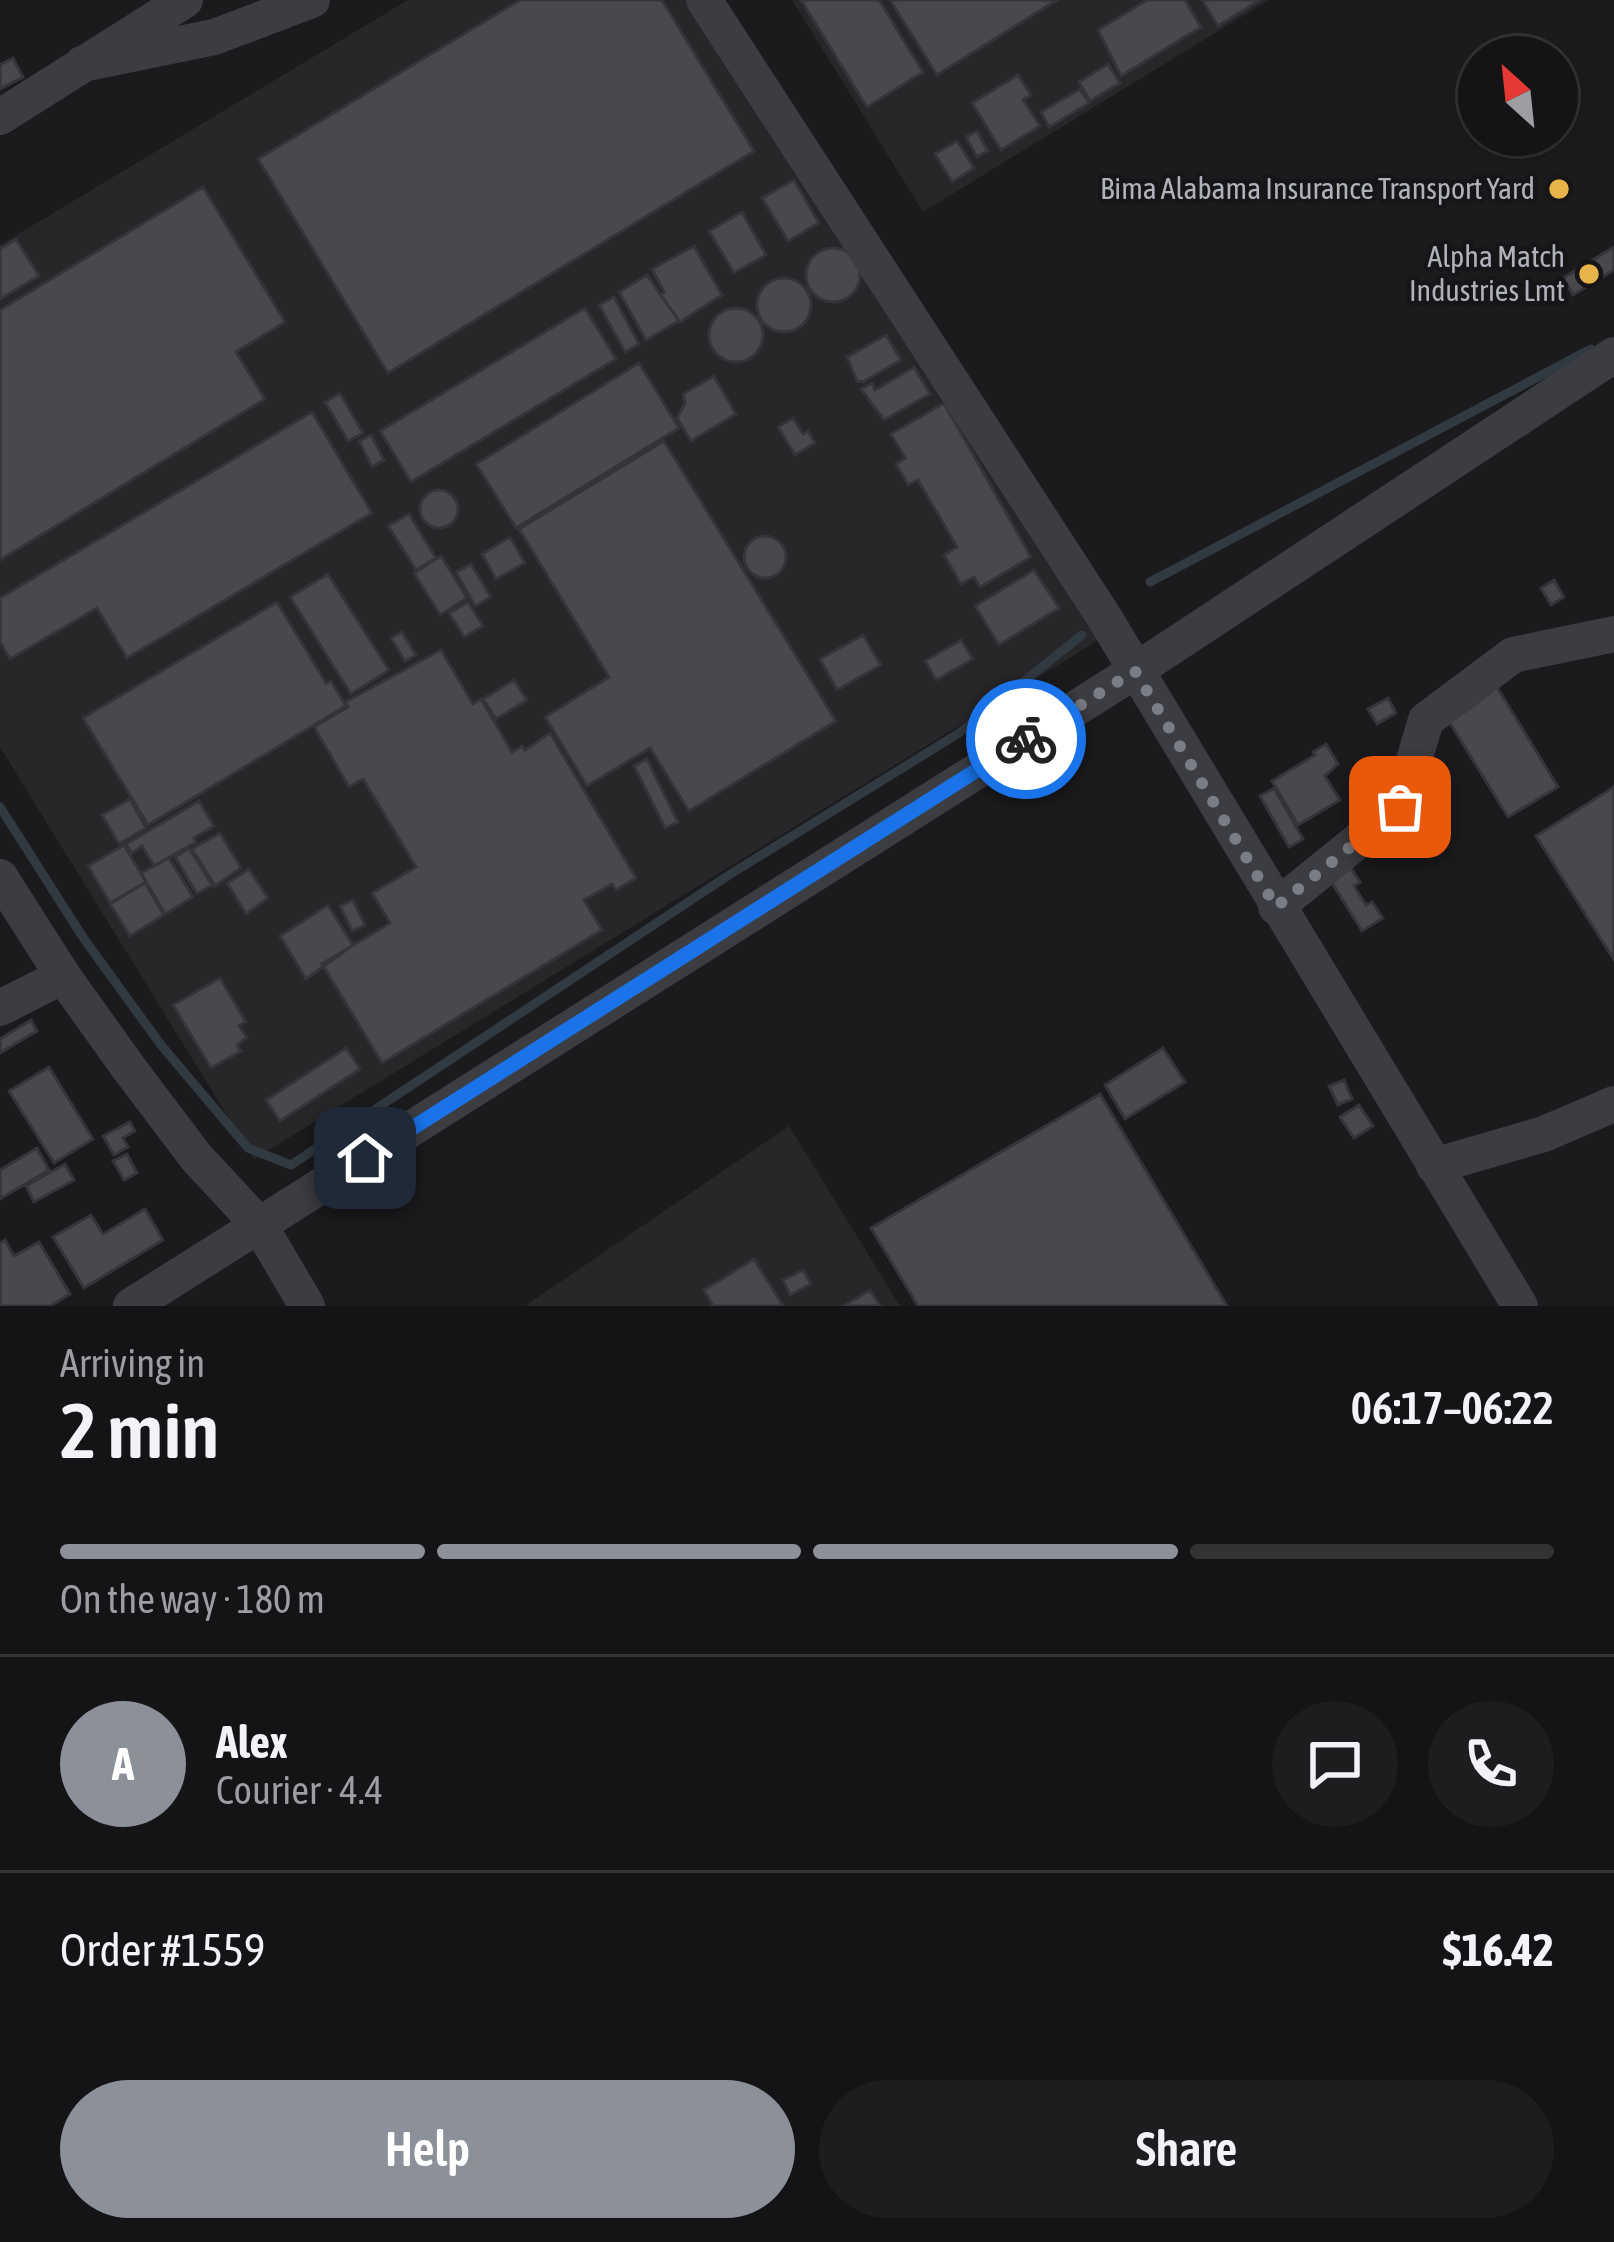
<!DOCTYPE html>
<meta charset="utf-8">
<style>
body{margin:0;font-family:"Asap Condensed",sans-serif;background:#1d1d1f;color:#f1f3f6;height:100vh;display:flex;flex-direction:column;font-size:45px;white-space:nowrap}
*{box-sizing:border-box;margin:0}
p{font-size:39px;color:#9d9ea1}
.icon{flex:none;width:66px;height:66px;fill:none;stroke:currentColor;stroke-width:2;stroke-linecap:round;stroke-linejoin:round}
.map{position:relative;height:1306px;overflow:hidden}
.side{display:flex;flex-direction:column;background:#141416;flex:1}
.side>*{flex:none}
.needle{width:78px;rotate:333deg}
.fabs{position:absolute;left:1458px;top:36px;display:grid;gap:24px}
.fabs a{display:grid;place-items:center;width:120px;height:120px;border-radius:50%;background:#141416;box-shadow:0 3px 9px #0004,0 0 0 3px #333335;font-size:60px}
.pin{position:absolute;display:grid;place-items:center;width:102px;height:102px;color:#fff;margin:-51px;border-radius:24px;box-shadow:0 6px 18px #0006}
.courier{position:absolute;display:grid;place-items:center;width:120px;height:120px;margin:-60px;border:9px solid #1a73e8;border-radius:50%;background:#fff;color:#222;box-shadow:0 3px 15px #0007}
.summary em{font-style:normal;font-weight:600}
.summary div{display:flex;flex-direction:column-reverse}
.summary{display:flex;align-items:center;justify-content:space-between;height:204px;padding:0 60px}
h1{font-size:78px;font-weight:600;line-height:90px}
.bar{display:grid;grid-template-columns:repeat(4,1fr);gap:18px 12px;align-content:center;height:144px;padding:0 60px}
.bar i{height:15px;border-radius:9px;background:#333335}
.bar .on{background:#8c9099}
.bar p{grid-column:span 4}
.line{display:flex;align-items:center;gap:30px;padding:0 60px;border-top:3px solid #333335}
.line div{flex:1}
.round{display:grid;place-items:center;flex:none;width:126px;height:126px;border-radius:63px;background:#1d1d1f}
.button{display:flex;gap:24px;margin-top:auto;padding:24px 60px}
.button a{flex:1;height:138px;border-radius:72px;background:#8c9099;color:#fff;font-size:48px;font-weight:600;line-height:138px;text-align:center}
.button a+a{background:#1d1d1f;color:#f1f3f6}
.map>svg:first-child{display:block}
.built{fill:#27272a}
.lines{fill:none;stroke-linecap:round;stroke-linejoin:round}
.stream{stroke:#323a41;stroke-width:9}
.building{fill:#48484d;stroke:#353539;stroke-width:3}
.minor{stroke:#3c3d42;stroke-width:36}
.done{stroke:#7b7d84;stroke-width:12;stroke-dasharray:0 21.6}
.route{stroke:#1a73e8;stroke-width:15}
.poi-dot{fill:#e6b44a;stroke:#161618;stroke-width:4.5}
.labels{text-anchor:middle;stroke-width:9;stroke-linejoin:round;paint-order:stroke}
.poi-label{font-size:30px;fill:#afb2bb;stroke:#161618;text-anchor:end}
</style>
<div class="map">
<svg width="1614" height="1306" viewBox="0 0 1614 1306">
<rect width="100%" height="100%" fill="#1b1b1d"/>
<path class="built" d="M408,0H685L836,237L1110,633L254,1159L0,747V245Z
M792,0H1269L923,212Z
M789,1126L900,1306H525Z"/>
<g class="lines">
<path class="stream" d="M1150,582L1591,349
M0,807L84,939L161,1045L248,1148L291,1165L729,875L959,733L1082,635"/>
</g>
<path class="building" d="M520,0H662L754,151L388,373L258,159Z
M801,0H879L923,72L867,107Z
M890,0H1057L937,75Z
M1147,0H1185L1201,27L1121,76L1098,30Z
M1202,0H1260L1218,26Z
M13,58L23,77L0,89V65Z
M1108,64L1120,83L1090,101L1079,82Z
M1018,75L1031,95L1023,100L1040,126L1001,150L972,103Z
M1080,89L1089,103L1049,127L1041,112Z
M977,131L988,151L977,157L966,137Z
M957,141L974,168L952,182L935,154Z
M794,180L819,223L788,241L762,198Z
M203,187L285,322L236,352L265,399L0,560V310Z
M742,212L766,255L734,273L709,231Z
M16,239L39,276L0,299V249Z
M694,246L722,295L680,322L660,294L664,292L652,269Z
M1614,247V270L1573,295L1563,278Z
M806 275a27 27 0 1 1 54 0a27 27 0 1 1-54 0Z
M647,275L679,321L646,340L619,292Z
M757 305a27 27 0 1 1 54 0a27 27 0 1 1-54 0Z
M614,297L639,344L625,352L599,305Z
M585,308L616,359L411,482L380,431Z
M709 335a27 27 0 1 1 54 0a27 27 0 1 1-54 0Z
M886,335L901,360L863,382L857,381L847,357Z
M639,363L679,428L516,528L476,464Z
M914,367L930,394L884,420L861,389L872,383L875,390Z
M714,376L736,414L691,441L677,418L685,403L683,394Z
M340,393L363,433L348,441L325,402Z
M944,403L1031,557L980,587L974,577L961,584L944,555L957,547L918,480L908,485L896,464L905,458L891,434Z
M312,412L372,513L127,658L97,608L10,659L0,642V598Z
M793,418L803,434L808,431L815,443L795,455L778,427Z
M371,435L384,460L372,467L359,441Z
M664,441L836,721L689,811L650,748L587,786L545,717L609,677L519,529Z
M420 509a19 19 0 1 1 38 0a19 19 0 1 1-38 0Z
M409,514L436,558L416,570L388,526Z
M744 557a21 21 0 1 1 42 0a21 21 0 1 1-42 0Z
M510,537L525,563L496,579L482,554Z
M441,556L467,598L440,615L414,573Z
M471,564L491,597L475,606L456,572Z
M1034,570L1059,608L999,645L975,606Z
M328,574L389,670L351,694L290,597Z
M1554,580L1564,597L1551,605L1541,588Z
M277,602L326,683L331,681L346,706L148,825L83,718Z
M468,602L483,626L464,637L449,613Z
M402,632L416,655L405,661L391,638Z
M863,635L881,665L837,690L820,659Z
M961,640L973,659L936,680L925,661Z
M441,650L473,704L481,699L512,752L522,746L525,750L550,733L636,878L616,890L612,884L584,900L602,930L382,1063L322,964L390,923L372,893L416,867L363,779L349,787L314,727L348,707L345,702Z
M514,680L527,700L496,719L483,699Z
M1495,684L1558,787L1508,817L1445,715Z
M1388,698L1396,713L1377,724L1368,709Z
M1326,744L1338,764L1325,776L1340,800L1298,825L1272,781L1315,755L1313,752Z
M647,759L678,822L665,828L634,766Z
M1614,787V960L1536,836Z
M1274,788L1303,839L1289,847L1260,796Z
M130,799L146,828L119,844L102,815Z
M199,801L214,826L194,838L196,842L154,866L142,846L132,853L126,844Z
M220,833L241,868L215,886L192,849Z
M124,845L146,882L110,903L88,866Z
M189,848L212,885L197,894L175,857Z
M169,858L193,897L165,914L141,873Z
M1347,862L1360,882L1354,886L1366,905L1372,902L1383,918L1362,931L1327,875Z
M249,869L268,898L246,914L227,883Z
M145,883L164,915L130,936L110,904Z
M353,900L365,925L352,931L340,906Z
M328,905L353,945L306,979L280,936Z
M220,978L246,1022L239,1026L247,1037L237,1045L241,1051L211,1068L173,1005Z
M31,1020L37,1031L0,1053V1039Z
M346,1048L360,1069L280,1121L266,1100Z
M1163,1048L1185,1082L1125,1119L1105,1085Z
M49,1067L93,1139L54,1163L9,1091Z
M1344,1080L1352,1099L1338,1105L1329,1086Z
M1100,1094L1227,1306H918L871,1228Z
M1359,1105L1373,1126L1354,1138L1340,1117Z
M130,1122L135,1131L123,1138L128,1147L114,1155L103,1136Z
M37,1148L49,1170L0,1199V1170Z
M127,1154L137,1173L124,1180L113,1161Z
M65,1164L74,1180L34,1202L26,1186Z
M145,1209L163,1240L84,1288L53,1237L91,1215L103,1234Z
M5,1240L14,1256L39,1242L70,1294L50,1306H0V1243Z
M754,1259L783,1306H713L704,1290Z
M803,1270L811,1284L790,1295L783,1280Z
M870,1290L880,1306H843L850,1302Z"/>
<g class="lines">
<path class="minor" d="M704,0L1104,617L1520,1306
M82,64L214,37L312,0
M0,117L185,0
M0,877L63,976L128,1067L196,1157L260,1226L307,1306
M1276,907L1400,807L1426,720L1513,655L1614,634
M0,1008L63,976
M1434,1166L1544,1134L1614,1104
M131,1306L1135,671L1614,355"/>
</g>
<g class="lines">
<path class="done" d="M1026,739L1135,671L1276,907L1400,807"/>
<path class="route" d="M365,1158L1026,739"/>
</g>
<g class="poi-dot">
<circle cx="1559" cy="189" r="12"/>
<circle cx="1589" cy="274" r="12"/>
</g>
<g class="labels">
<g class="poi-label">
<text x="1535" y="199">Bima Alabama Insurance Transport Yard</text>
<text x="1565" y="267">Alpha Match<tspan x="1565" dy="34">Industries Lmt</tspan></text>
</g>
</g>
</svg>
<div class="fabs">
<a><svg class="needle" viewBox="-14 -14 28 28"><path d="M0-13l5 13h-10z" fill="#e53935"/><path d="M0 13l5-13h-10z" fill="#9d9ea1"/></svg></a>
</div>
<div class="pin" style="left:1400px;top:807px;background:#ea580c"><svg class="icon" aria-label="bag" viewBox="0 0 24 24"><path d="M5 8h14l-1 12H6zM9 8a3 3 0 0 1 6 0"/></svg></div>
<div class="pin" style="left:365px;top:1158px;background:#1f2937"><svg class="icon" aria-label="home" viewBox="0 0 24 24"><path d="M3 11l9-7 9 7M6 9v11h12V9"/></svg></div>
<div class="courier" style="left:1026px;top:739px"><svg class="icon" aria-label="bike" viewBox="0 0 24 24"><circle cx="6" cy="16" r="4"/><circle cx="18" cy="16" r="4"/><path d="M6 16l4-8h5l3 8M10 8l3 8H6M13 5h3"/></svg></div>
</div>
<section class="side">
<div class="summary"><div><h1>2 min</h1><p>Arriving in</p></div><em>06:17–06:22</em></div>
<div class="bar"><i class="on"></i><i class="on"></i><i class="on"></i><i></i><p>On the way · 180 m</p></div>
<div class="line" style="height:216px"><b class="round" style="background:#8c9099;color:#fff">A</b><div><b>Alex</b><p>Courier · 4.4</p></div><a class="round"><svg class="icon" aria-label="chat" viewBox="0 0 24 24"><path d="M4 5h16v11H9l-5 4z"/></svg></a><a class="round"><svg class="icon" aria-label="phone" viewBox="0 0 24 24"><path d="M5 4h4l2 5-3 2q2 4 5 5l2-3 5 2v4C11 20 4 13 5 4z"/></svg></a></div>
<div class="line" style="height:156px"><div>Order #1559</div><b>$16.42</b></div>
<div class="button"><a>Help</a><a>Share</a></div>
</section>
